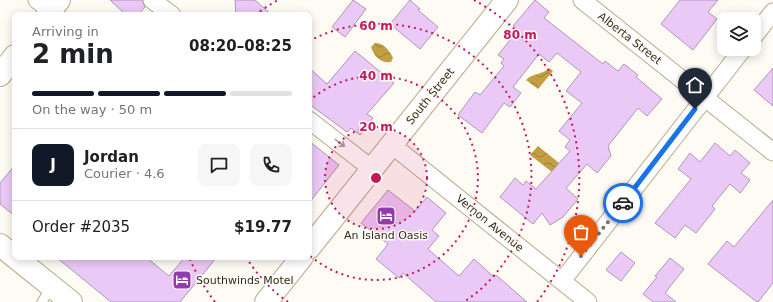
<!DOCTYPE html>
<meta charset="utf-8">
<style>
body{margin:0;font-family:"DejaVu Sans",sans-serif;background:#f6f6f6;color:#202124;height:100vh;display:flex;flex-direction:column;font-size:15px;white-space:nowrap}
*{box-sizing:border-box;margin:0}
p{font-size:13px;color:#757577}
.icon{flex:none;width:22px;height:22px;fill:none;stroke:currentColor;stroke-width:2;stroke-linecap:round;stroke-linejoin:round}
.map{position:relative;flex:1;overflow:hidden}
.panel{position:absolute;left:12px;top:12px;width:300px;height:248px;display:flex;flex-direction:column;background:#fff;border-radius:8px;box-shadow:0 2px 10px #0003}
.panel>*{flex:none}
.tools{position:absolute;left:717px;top:12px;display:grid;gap:8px}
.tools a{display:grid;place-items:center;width:44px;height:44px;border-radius:8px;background:#fff;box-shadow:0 2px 10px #0003;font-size:20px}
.pin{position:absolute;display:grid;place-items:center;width:34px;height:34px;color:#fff;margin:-41px -17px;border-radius:50% 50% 50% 0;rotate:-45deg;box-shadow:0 0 4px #0007}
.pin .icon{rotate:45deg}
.courier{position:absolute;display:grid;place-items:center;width:40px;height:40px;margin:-20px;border:3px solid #1a73e8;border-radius:50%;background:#fff;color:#222;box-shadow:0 1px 5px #0007}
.headline em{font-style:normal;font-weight:600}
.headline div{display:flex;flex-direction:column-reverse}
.headline{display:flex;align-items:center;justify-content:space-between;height:68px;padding:0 20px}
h1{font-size:26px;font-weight:600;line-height:30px}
.bar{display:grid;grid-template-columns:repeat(4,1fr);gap:6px 4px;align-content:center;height:48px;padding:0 20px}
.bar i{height:5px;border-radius:3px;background:#e0e0e0}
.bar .current{background:#111827}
.bar p{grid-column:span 4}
.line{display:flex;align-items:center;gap:10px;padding:0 20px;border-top:1px solid #e0e0e0}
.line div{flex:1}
.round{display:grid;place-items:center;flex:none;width:42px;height:42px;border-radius:8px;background:#f6f6f6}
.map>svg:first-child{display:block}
.water{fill:url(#water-waves)}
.building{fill:#ebc9f6;stroke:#ad98b4}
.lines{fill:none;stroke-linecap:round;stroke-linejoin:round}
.lane-casing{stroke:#b9ab8b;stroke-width:11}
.street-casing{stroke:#b9ab8b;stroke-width:19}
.secondary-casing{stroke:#b9ab8b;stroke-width:24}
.lane{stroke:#fff;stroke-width:9}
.street{stroke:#fff;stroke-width:17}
.secondary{stroke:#fff;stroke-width:22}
.oneway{stroke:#a3a09a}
.done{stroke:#79746a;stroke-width:4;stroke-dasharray:0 7.2}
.route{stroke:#1a73e8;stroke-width:5}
.ring{fill:none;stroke:#c2185b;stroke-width:2;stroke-dasharray:2 4}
.labels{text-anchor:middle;stroke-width:3;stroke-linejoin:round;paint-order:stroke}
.street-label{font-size:11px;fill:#322c1f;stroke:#fefbf5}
.poi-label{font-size:11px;fill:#322c1f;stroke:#fefbf5}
.centre{fill:#c2185b;stroke:#fefbf5;stroke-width:2}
.ring-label{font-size:12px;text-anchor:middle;font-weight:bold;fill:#c2185b;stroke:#fefbf5;stroke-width:3;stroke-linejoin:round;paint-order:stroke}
</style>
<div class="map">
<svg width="773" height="302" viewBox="0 0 773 302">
<defs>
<pattern id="water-waves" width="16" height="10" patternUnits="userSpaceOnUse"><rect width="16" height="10" fill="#c39e43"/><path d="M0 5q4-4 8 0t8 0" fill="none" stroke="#9f8137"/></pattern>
</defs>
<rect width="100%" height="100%" fill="#fefbf5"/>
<path class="water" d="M375,43C383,42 390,51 393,58L391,62C381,64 374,56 371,47Z
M549,68L553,71L538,89L526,80C532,73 543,75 549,68Z
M538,146L559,163L552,172L530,155Z"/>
<path class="building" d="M110,0H142L145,7L138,15H126Z
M235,0H255L272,15H236Z
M353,0L366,9L345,37L332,27Z
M410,0L420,9L418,10L438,27L420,49L390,24Z
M535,0L549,12L544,18L603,64L605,61L618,71L624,64L638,75L636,77L662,99L647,116L638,108L608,146L611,156L597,173L587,164L566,188L578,199L563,217L550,225L542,213L533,224L500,197L515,178L523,185L526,181L536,189L570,151L565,147L570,140L559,131L582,103L566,91L581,72L557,53L549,62L539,54L513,87L521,93L510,107L504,103L482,133L458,115L475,92L480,95L504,66L501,63L504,59L498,55L518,30L513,26Z
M680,0H718L708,12L717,19L693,50L661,24Z
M355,51L394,83L367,114L373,118L360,135L351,128L347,132L309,104V68L327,84Z
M773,68V106L754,90Z
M309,141L339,165L309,203Z
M715,143L730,156L735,150L750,163L741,173L750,180L740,193L730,184L712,206L715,209L696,233L685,225L675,238L655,223L691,179L678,169L690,153L700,162Z
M15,165V216L0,204V183Z
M388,190L415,211L427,197L446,213L432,230L439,236L428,249L459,276L474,259L494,277L496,275L527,302H436L403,273L399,278L376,259L388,244L361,223Z
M773,200V283L758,302H757L708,264L727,241L734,247Z
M621,252L635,263L621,281L606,270Z
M56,257H146L169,276L185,257H217L180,302H111Z
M670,258L684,269L665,293L676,302H653L643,294L657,277L655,276Z"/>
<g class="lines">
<defs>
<path id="lane" d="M42,302L51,287"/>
<path id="street" d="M37,0L51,10
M152,0L172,15
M582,0L773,152
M754,36L773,12
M309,120L372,169
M392,145L588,302
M562,281L743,49"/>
<path id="secondary" d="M47,15L59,0
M0,75L15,56
M0,245L71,302
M309,248L507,0
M266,302L302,257"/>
</defs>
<use href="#lane" class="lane-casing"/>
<use href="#street" class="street-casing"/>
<use href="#secondary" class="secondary-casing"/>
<use href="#lane" class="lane"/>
<use href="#street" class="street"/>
<use href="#secondary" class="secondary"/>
</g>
<defs><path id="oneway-shaft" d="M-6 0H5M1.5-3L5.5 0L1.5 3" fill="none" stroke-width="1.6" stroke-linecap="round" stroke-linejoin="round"/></defs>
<use class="oneway" href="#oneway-shaft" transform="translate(340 143) rotate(37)"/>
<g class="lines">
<path class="done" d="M581,256L623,203"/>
<path class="route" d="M623,203L695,109"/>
</g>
<circle cx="376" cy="178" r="51" fill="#c2185b" fill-opacity=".12"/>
<g class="ring">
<circle cx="376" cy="178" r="51"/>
<path d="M309 101A102 102 0 1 1 309 255"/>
<path d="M288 302A152 152 0 0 1 246 257M309 41A152 152 0 0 1 464 302"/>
<path d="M215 302A203 203 0 0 1 189 257M255 15A203 203 0 0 1 278 0M474 0A203 203 0 0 1 537 302"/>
</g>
<defs>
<symbol id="hotel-square" viewBox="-11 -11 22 22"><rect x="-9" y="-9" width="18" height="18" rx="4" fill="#913caa" stroke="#fefbf5"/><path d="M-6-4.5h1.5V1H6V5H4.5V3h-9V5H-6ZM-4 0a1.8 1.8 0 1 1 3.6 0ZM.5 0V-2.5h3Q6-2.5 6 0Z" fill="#fff"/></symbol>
</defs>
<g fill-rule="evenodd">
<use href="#hotel-square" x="375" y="205" width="22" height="22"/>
<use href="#hotel-square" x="171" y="269" width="22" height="22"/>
</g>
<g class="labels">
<g class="street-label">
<text transform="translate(630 38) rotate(38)" y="4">Alberta Street</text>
<text transform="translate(430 96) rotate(-51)" y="4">South Street</text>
<text transform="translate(490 223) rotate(39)" y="4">Vernon Avenue</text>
</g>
<g class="poi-label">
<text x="386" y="239">An Island Oasis</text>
<text x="196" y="284" text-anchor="start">Southwinds Motel</text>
</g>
</g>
<circle cx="376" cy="178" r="6" class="centre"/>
<g class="ring-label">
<text x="376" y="30">60 m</text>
<text x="520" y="39">80 m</text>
<text x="376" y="80">40 m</text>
<text x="376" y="131">20 m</text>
</g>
</svg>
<div class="tools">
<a><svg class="icon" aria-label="layers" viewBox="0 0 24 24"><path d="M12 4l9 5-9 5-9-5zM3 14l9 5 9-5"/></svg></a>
</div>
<div class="pin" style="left:581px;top:256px;background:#ea580c"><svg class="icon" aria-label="bag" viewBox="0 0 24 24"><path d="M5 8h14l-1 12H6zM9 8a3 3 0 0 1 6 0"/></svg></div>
<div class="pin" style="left:695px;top:109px;background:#1f2937"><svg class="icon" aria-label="home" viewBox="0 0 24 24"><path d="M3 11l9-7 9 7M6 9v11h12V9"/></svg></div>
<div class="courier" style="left:623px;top:203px"><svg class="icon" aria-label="car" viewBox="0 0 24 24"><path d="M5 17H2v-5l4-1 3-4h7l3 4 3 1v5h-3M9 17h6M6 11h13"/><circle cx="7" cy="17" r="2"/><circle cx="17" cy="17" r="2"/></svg></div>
<section class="panel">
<div class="headline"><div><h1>2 min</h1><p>Arriving in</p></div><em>08:20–08:25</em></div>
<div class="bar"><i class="current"></i><i class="current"></i><i class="current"></i><i></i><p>On the way · 50 m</p></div>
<div class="line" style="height:72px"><b class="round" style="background:#111827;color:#fff">J</b><div><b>Jordan</b><p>Courier · 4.6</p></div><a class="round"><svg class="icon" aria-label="chat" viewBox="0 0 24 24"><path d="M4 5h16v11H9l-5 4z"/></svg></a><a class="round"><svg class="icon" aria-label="phone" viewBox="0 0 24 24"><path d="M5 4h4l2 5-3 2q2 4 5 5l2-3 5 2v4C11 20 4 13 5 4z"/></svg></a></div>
<div class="line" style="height:52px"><div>Order #2035</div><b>$19.77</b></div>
</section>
</div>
